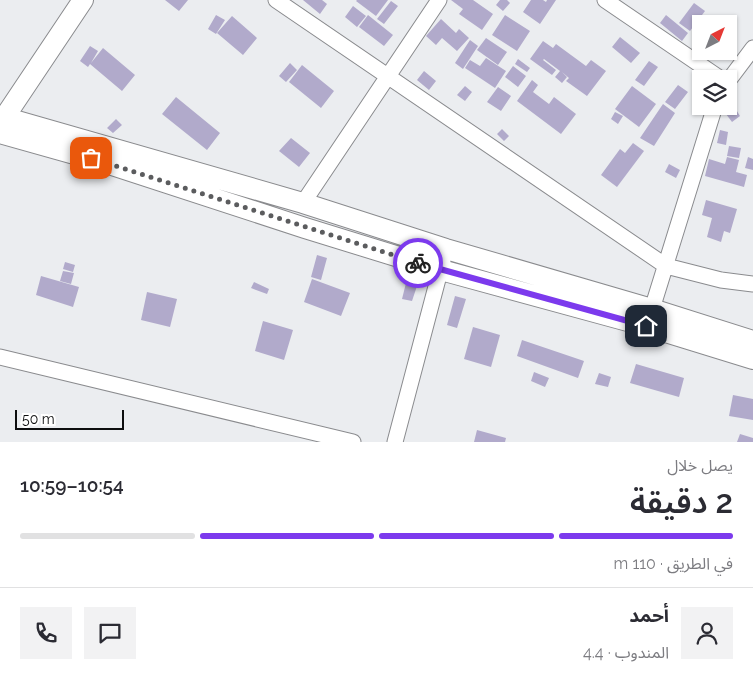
<!DOCTYPE html>
<html lang="ar">
<meta charset="utf-8">
<style>
body{margin:0;font-family:Raleway,"Noto Sans Arabic",sans-serif;background:#f2f2f3;color:#2b2b33;direction:rtl;height:100vh;display:flex;flex-direction:column;font-size:19px;white-space:nowrap}
*{box-sizing:border-box;margin:0}
p{font-size:16px;color:#7c7c81}
.icon{flex:none;width:28px;height:28px;fill:none;stroke:currentColor;stroke-width:2;stroke-linecap:round;stroke-linejoin:round}
.map{position:relative;height:442px;overflow:hidden;direction:ltr}
.drawer{display:flex;flex-direction:column;background:#fff;flex:1}
.drawer>*{flex:none}
.needle{width:32px;rotate:42deg}
.fabs{position:absolute;left:692px;top:15px;display:grid;gap:10px}
.fabs a{display:grid;place-items:center;width:45px;height:45px;border-radius:0px;background:#fff;box-shadow:0 1px 4px #0004;font-size:25px}
.scale{position:absolute;left:15px;bottom:12px;width:109px;box-sizing:border-box;padding-left:5px;border:2px solid #0d0e0f;border-top:0;font-size:14px;line-height:18px;white-space:nowrap;color:#0d0e0f;-webkit-text-stroke:4px #fff;paint-order:stroke}
.pin{position:absolute;display:grid;place-items:center;width:42px;height:42px;color:#fff;margin:-21px;border-radius:10px;box-shadow:0 2px 8px #0006}
.courier{position:absolute;display:grid;place-items:center;width:50px;height:50px;margin:-25px;border:4px solid #7c3aed;border-radius:50%;background:#fff;color:#222;box-shadow:0 1px 6px #0007}
.summary em{font-style:normal;font-weight:600}
.summary div{display:flex;flex-direction:column-reverse}
.summary{display:flex;align-items:center;justify-content:space-between;height:85px;padding:0 20px}
h1{font-size:32px;font-weight:600;line-height:38px}
.bar{display:grid;grid-template-columns:repeat(4,1fr);gap:8px 5px;align-content:center;height:60px;padding:0 20px}
.bar i{height:6px;border-radius:4px;background:#e1e1e2}
.bar .active{background:#7c3aed}
.bar p{grid-column:span 4}
.line{display:flex;align-items:center;gap:12px;padding:0 20px;border-top:1px solid #e1e1e2}
.line div{flex:1}
.round{display:grid;place-items:center;flex:none;width:52px;height:52px;border-radius:0px;background:#f2f2f3}
.map>svg:first-child{display:block}
.building{fill:#b1aacb}
.lines{fill:none;stroke-linecap:round;stroke-linejoin:round}
.street-casing{stroke:#8a8b8e;stroke-width:17}
.secondary-casing{stroke:#8a8b8e;stroke-width:22}
.street{stroke:#fff;stroke-width:15}
.secondary{stroke:#fff;stroke-width:20}
.done{stroke:#5b5c5e;stroke-width:5;stroke-dasharray:0 9}
.route{stroke:#7c3aed;stroke-width:6}
</style>
<div class="map">
<svg width="753" height="442" viewBox="0 0 753 442">
<rect width="100%" height="100%" fill="#ebedf0"/>
<path class="building" d="M165,0H188L179,11Z
M303,0H322L327,4L320,14Z
M357,0H388L376,16L356,1Z
M451,0H473L493,14L482,30L459,14L463,9Z
M500,0H507L510,3L503,11L496,5Z
M531,0H543L546,2L547,0H556L540,24L523,12Z
M391,1L398,6L384,24L377,19Z
M694,3L705,11L690,31L679,23Z
M353,6L366,16L357,27L345,17Z
M216,15L225,20L216,34L208,29Z
M368,15L393,35L384,46L359,27Z
M505,15L530,31L517,51L492,35Z
M666,15L688,33L682,41L660,23Z
M232,16L257,38L243,55L217,33Z
M441,19L456,33L459,29L469,38L457,51L442,38L436,45L426,36Z
M620,37L640,53L631,63L612,47Z
M486,38L507,52L498,65L477,50Z
M470,40L478,46L463,69L455,63Z
M543,41L553,48L556,44L586,66L591,60L606,71L587,96L566,81L569,78L562,72L567,77L562,83L555,77L560,71L544,59L543,60L556,70L552,75L530,59Z
M90,46L98,51L91,63L103,48L135,75L122,91L90,64L88,67L80,61Z
M486,58L506,71L495,88L465,68L470,60L480,66Z
M518,59L530,68L527,72L515,64Z
M649,61L658,67L644,86L635,80Z
M290,63L297,70L286,82L279,76Z
M302,65L334,91L321,108L289,82Z
M513,66L526,76L518,87L505,77Z
M424,71L436,81L429,90L417,80Z
M532,80L538,85L533,92L549,104L554,97L576,114L561,134L517,101Z
M678,85L688,92L675,109L665,102Z
M465,86L472,92L465,101L457,95Z
M632,86L656,104L639,127L615,109Z
M498,87L511,96L501,111L487,102Z
M176,97L220,133L207,150L162,114Z
M663,104L675,113L654,146L640,138Z
M735,108L740,116L732,122L726,114Z
M615,112L623,116L618,124L611,119Z
M116,119L122,125L113,133L107,128Z
M502,129L509,136L504,141L497,134Z
M720,130L728,132L726,145L717,143Z
M291,138L310,153L299,167L279,151Z
M633,143L644,151L617,187L601,175L620,149L625,153Z
M729,146L741,148L739,158L727,156Z
M727,157L739,160L736,172L747,175L744,187L705,176L709,159L725,164Z
M748,157L753,159V170L745,168Z
M669,164L680,170L676,178L665,172Z
M706,200L737,209L730,233L724,231L721,242L707,237L712,218L702,215Z
M317,255L327,258L321,280L311,277Z
M65,262L75,265L73,272L63,269Z
M63,271L74,273L71,284L60,281Z
M41,276L79,287L73,307L36,295Z
M312,279L350,293L341,316L304,302Z
M254,282L269,289L267,294L251,288Z
M406,283L417,286L412,301L402,299Z
M147,292L177,299L170,327L141,320Z
M455,296L466,299L457,328L447,325Z
M263,321L293,330L284,360L255,351Z
M473,327L500,335L491,367L464,359Z
M522,340L584,361L578,378L517,356Z
M636,364L684,378L679,397L630,383Z
M534,372L549,378L545,387L531,381Z
M599,373L611,377L608,387L595,384Z
M733,395L753,399V420L729,416Z
M477,430L506,438L505,442H474Z
M740,434L753,438V442H737Z"/>
<g class="lines">
<defs>
<path id="street" d="M276,0L666,266L721,280L753,284
M605,0L721,79
M729,80L753,48
M303,203L439,0
M652,309L715,106
M0,357L353,442
M395,442L443,260"/>
<path id="secondary" d="M0,116L303,203L446,249L652,309L753,341
M0,124L83,0
M0,133L106,163L305,228L441,270L646,326L753,359"/>
</defs>
<use href="#street" class="street-casing"/>
<use href="#secondary" class="secondary-casing"/>
<use href="#street" class="street"/>
<use href="#secondary" class="secondary"/>
</g>
<g class="lines">
<path class="done" d="M91,158L418,263"/>
<path class="route" d="M418,263L646,326"/>
</g>
</svg>
<div class="fabs">
<a><svg class="needle" viewBox="-14 -14 28 28"><path d="M0-13l5 13h-10z" fill="#e53935"/><path d="M0 13l5-13h-10z" fill="#7c7c81"/></svg></a>
<a><svg class="icon" aria-label="layers" viewBox="0 0 24 24"><path d="M12 4l9 5-9 5-9-5zM3 14l9 5 9-5"/></svg></a>
</div>
<div class="scale">50 m</div>
<div class="pin" style="left:91px;top:158px;background:#ea580c"><svg class="icon" aria-label="bag" viewBox="0 0 24 24"><path d="M5 8h14l-1 12H6zM9 8a3 3 0 0 1 6 0"/></svg></div>
<div class="pin" style="left:646px;top:326px;background:#1f2937"><svg class="icon" aria-label="home" viewBox="0 0 24 24"><path d="M3 11l9-7 9 7M6 9v11h12V9"/></svg></div>
<div class="courier" style="left:418px;top:263px"><svg class="icon" aria-label="bike" viewBox="0 0 24 24"><circle cx="6" cy="16" r="4"/><circle cx="18" cy="16" r="4"/><path d="M6 16l4-8h5l3 8M10 8l3 8H6M13 5h3"/></svg></div>
</div>
<section class="drawer">
<div class="summary"><div><h1>2 دقيقة</h1><p>يصل خلال</p></div><em>10:54–10:59</em></div>
<div class="bar"><i class="active"></i><i class="active"></i><i class="active"></i><i></i><p>في الطريق · 110 m</p></div>
<div class="line" style="height:90px"><a class="round"><svg class="icon" aria-label="person" viewBox="0 0 24 24"><circle cx="12" cy="8" r="4"/><path d="M4 21q1-7 8-7t8 7"/></svg></a><div><b>أحمد</b><p>المندوب · 4.4</p></div><a class="round"><svg class="icon" aria-label="chat" viewBox="0 0 24 24"><path d="M4 5h16v11H9l-5 4z"/></svg></a><a class="round"><svg class="icon" aria-label="phone" viewBox="0 0 24 24"><path d="M5 4h4l2 5-3 2q2 4 5 5l2-3 5 2v4C11 20 4 13 5 4z"/></svg></a></div>
</section>
